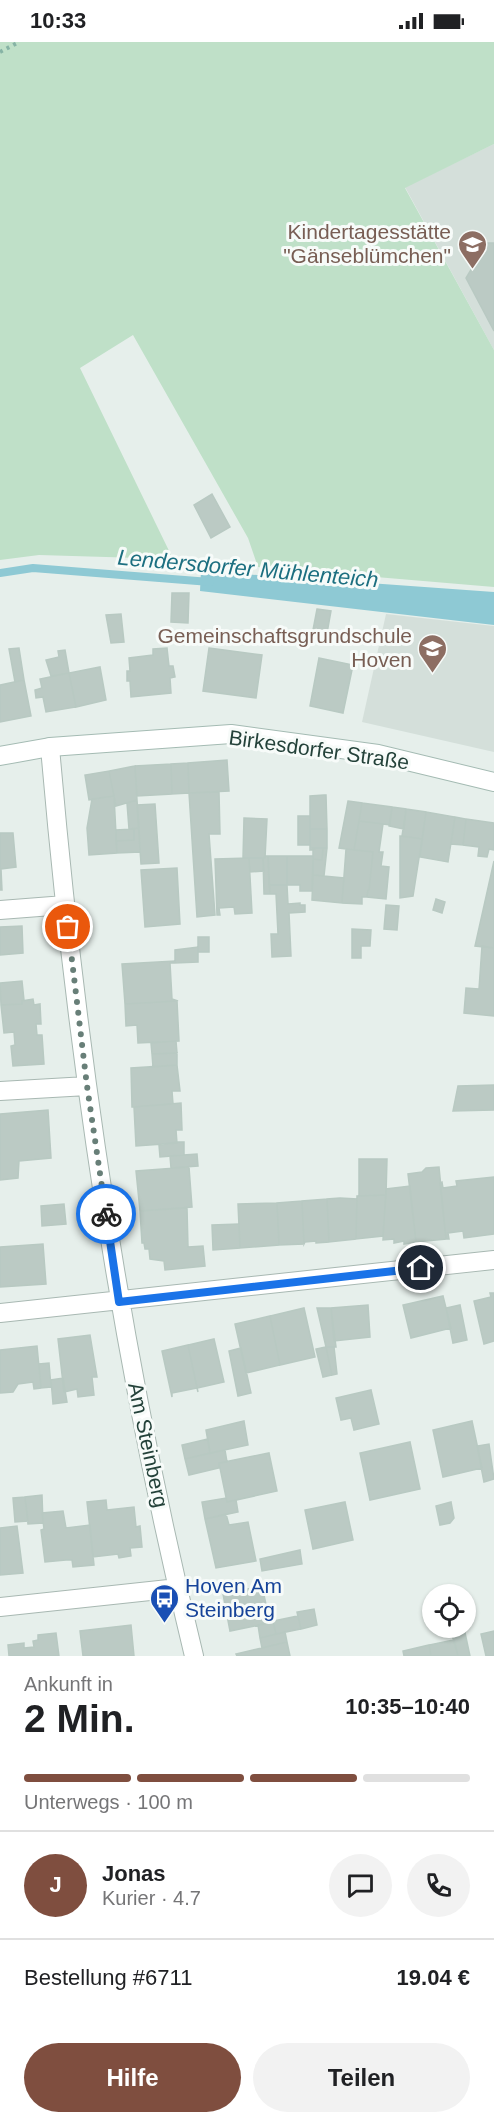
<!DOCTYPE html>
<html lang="de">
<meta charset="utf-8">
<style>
body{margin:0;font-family:Helvetica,sans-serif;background:#f2f2f2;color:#202124;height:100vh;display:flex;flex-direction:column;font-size:22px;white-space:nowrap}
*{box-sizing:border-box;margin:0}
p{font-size:20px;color:#757577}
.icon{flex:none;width:33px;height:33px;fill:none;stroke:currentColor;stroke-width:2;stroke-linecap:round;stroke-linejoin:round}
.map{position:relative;height:1614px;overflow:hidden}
.drawer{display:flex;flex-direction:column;background:#fff;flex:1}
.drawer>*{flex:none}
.fabs{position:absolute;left:422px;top:1542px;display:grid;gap:12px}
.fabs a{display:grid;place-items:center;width:54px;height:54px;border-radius:50%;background:#fff;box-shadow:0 2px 4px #0004;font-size:30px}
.pin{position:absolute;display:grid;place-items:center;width:51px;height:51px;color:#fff;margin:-26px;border:3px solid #fff;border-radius:50%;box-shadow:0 2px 6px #0007}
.courier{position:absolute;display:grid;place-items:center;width:60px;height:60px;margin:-30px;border:4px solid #1a73e8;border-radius:50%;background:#fff;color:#222;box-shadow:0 2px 8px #0007}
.overview em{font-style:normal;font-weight:700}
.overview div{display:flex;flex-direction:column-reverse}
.overview{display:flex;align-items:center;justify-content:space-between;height:102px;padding:0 24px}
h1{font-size:39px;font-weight:700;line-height:45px}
.bar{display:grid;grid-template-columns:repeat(4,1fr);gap:9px 6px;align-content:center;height:72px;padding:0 24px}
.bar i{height:8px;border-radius:4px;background:#e0e0e0}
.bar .current{background:#7f4e3f}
.bar p{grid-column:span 4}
.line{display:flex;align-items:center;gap:15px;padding:0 24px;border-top:2px solid #e0e0e0}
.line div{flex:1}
.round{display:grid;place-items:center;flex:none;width:63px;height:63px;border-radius:32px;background:#f2f2f2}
.button{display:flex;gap:12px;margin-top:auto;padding:12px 24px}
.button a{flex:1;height:69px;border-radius:36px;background:#7f4e3f;color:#fff;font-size:24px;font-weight:700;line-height:69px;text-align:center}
.button a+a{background:#f2f2f2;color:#202124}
.status{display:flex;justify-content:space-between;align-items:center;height:42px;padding:0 30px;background:#fff;direction:ltr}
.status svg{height:16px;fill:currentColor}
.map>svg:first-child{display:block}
.built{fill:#d4dfda}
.green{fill:#bfe0c8}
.water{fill:#8ec9d4}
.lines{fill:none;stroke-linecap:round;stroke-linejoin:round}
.stream{stroke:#8ec9d4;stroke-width:8}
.building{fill:#bbcac4;stroke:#b8c9c2;stroke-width:1.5}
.street-casing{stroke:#a8b8b2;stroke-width:20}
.secondary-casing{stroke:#a4bbb3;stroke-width:20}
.path{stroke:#86b3a5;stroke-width:4;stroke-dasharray:3 4.5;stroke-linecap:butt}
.street{stroke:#fff;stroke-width:18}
.secondary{stroke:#fff;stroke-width:18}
.done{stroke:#687f78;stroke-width:6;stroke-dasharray:0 10.8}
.route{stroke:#1a73e8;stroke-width:8}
.labels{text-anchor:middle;stroke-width:6;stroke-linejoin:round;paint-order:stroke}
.education-label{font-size:21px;fill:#785e54;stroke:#f7fbf9;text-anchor:end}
.street-label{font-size:21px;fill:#24423a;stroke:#f7fbf9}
.transit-label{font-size:21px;fill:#164399;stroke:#f7fbf9;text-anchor:start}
.water-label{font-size:22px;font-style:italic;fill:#1c6f80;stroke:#f7fbf9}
</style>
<div class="status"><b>10:33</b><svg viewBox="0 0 49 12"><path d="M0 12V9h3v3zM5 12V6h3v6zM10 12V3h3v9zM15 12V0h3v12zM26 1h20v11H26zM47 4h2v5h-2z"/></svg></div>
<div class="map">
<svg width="494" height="1614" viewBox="0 0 494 1614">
<rect width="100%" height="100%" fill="#e6efeb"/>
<path class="built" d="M494,102V308L405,145Z
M386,572L494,584V710L362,680Z"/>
<path class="green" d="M0,0H494V102L405,146L494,308V545L258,525L248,496L133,293L80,326L173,517L39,513L0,518Z"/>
<path class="water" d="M201,529L494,550V583L200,549Z"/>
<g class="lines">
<path class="stream" d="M0,531L33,526L210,540"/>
</g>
<path class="building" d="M487,201H494V289L466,236Z
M212,452L230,485L211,496L194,463Z
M172,551H189L188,581L171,580Z
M317,567L331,569L327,591L313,588Z
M121,572L124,600L111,601L106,573Z
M19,606L24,638L15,640L9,607Z
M167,606L169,624H173L175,635L170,636L171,651L131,655L130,639H127V629H130L129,616L153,613V607Z
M209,606L262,613L256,656L203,649Z
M65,608L69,631L51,634L46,618L59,615L58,609Z
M319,616L353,623L343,671L310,664Z
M100,625L106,658L76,665L69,631Z
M69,631L76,665L46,670L43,655L36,656L35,648L42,646L40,637Z
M24,638L31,674L0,680V643Z
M227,718L229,749L189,751L188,721Z
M188,721L189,751L172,752L171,722Z
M171,722L172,752L137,754L135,724Z
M135,724L137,758L116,764L109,729Z
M109,729L114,754L89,758L85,733Z
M219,750L220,792H209L215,873L197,875L189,751Z
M324,753H326L327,787H310V754Z
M114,754L117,811L89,813L87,786L92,757Z
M137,758L139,786L129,787L127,761Z
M348,759L362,761L354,808L339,806Z
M362,761L392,765L390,783L359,779Z
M155,762L159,821L141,822L137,763Z
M392,765L406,767L404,787L389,784Z
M406,767L426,770L422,797L402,794Z
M426,770L455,775L448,820L420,815Z
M298,774H310V803H298Z
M455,775L466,777L463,803L451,802Z
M244,776L267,777L265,816H243Z
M466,777L494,781V808L489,807L487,815L478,814L479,805L463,803Z
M359,779L383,782L379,810H383L381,824L389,825L386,857L367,855L368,848H369L373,810L354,808Z
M139,786L140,810L117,811L116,799L134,798V787Z
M134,787V798L116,799V788Z
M310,787H327V806H313L314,807L310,808Z
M0,791H13L16,825L1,827L2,848H0Z
M400,794L422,797L413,854L400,856Z
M313,806H323L322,818L313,817Z
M323,806H327L324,834L313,833V817L322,818Z
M346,807L373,810L369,848H368L367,855H362V862L342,861Z
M265,814H268L270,852H264L263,816Z
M268,814H287V843H269Z
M287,814H313L312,849H300V843H287Z
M249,816L252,871L235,872L234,865L219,866L220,873H217L215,817Z
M249,816H263L264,829L250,830Z
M494,819V906L475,904Z
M177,826L180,882L145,885L141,828Z
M313,833L344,836L342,861L312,858Z
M269,843H287L288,862L300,861V863H305V870L289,871L291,914L272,915L271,892H278L276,852H270Z
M436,857L445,860L442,871L433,868Z
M386,863L399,864L397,888L384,887Z
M22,884L23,911L0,913V885Z
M352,887L371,888L370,904H361V916H352Z
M198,895H209V910H198Z
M482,904L494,906V974L464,971L466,946L479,947Z
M198,905V920L175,921V908Z
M175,919V921H170L172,957L178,959L125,962L122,922Z
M22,939L24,958L22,959V962L1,963L0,941Z
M33,957L34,963L40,962L41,982H36L37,993H42L44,1022L13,1024L11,1004L15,1003L14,990L4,991L1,963L22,962V959Z
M177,959L179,999L138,1001L137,983L126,984L125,962Z
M176,999L177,1011L152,1012L151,1001Z
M177,1011V1023L153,1025L152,1012Z
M177,1023L180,1049H172L173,1062L132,1065L131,1026Z
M494,1043V1068L453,1069L458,1044Z
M181,1061L182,1088H176L177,1101L136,1104L134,1065Z
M48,1068L51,1116L19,1119L18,1136L0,1138V1072Z
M177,1100H184V1113L160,1115L159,1103Z
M197,1112L198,1124L171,1126L170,1114Z
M359,1117H387L386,1153L359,1154Z
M189,1125L192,1165L140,1169L136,1129Z
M439,1125L446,1197L416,1200L408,1132L422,1130L426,1126Z
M494,1135V1192L464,1196L463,1189L448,1191L449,1197H446L440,1141L442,1140L443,1146L457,1144L456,1139Z
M410,1144L416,1200L404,1202V1199L394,1201V1197L383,1198L386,1147Z
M386,1153L383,1194L356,1197L357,1154Z
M340,1156L357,1157L356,1197L329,1200L327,1157Z
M327,1157L329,1200L316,1201V1199L305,1200L304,1202L302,1159Z
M302,1159L304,1202L279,1203L277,1161Z
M277,1161L279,1203L240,1206L238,1162Z
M64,1162L66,1182L42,1184L41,1164Z
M187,1166L188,1205L203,1204L205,1224L165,1228L164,1219L150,1217L149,1207H145L144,1201H142L140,1169Z
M239,1182L240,1206L213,1208L212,1183Z
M43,1202L46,1242L0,1245V1205Z
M490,1251H494V1299L484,1302L474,1259L491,1255Z
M443,1254L451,1286L411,1296L403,1263Z
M368,1263L370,1295L334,1299L331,1266Z
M460,1263L467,1298L453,1301L446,1266Z
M304,1266L315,1315L280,1323L270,1274Z
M317,1266H331L336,1305H326Z
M270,1274L280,1323L246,1331L235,1282Z
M90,1293L97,1335H92L94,1353L78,1355L77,1347L64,1350L58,1297Z
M214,1297L224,1340L197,1346L188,1303Z
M188,1303L198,1350L197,1346L172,1351V1355L162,1309Z
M37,1304L41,1346L34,1347L33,1340L18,1342L13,1350L0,1351V1308Z
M326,1305H334L337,1332L332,1333Z
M326,1305L332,1333L323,1335L316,1307Z
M241,1306L251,1351L238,1354L229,1309Z
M49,1321L51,1345L41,1346L39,1322Z
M63,1336L67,1360L53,1362L51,1338Z
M371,1348L379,1382L354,1388L351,1376L341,1378L336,1356Z
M244,1379L248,1403L210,1411L206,1388Z
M472,1379L482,1426L443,1435L433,1388Z
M208,1397L210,1411L185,1417L182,1403Z
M410,1400L420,1447L370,1458L360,1411Z
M489,1402L494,1437L484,1440L477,1404Z
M225,1408L227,1420L219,1421V1426L189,1433L185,1417Z
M269,1411L277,1449L227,1460L219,1421Z
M42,1453L43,1481L28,1482L25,1455Z
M25,1455L28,1479L15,1480L13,1456Z
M226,1456L227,1460L236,1458L238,1470L205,1477L202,1460Z
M106,1458L107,1468L134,1465L136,1485L140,1484L142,1505L130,1506L131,1514L119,1516L118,1512L93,1515L87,1460Z
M345,1460L353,1498L313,1507L305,1468Z
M451,1460L454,1476L450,1481L440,1483L436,1464Z
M63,1469L66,1486L90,1483L94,1523L73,1525L72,1518H66L45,1520L41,1488L44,1487L42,1471Z
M226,1472L229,1483L248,1480L256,1519L216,1526L205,1477Z
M17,1484L23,1531L0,1533V1486Z
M300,1508L302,1522L262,1529L260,1517Z
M262,1544L270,1581L230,1589L223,1552Z
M314,1567L317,1583L301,1587L297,1570Z
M298,1574L301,1587L276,1592L273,1579Z
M270,1579H273L276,1592L260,1596L258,1583Z
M131,1583L134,1614H83L80,1589Z
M450,1586H464L470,1614H458Z
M494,1589V1614H486L481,1592Z
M285,1590L287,1600L262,1606L260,1596Z
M56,1591L59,1614H9L8,1603L24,1601V1606L34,1605L33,1599L38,1598V1593Z
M454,1598L458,1614H431L429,1603Z
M287,1600L290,1614H237L236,1612Z
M429,1603L431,1614H404L403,1609Z"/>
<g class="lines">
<defs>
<path id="street" d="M50,705C76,1010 121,1316 194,1614
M0,868L65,863
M0,1049L87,1044
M0,1271L494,1218
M0,1565L178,1546"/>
<path id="secondary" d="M0,714L50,705L231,692L378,712L494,740"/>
</defs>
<use href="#street" class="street-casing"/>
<use href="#secondary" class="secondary-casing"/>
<path class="path" d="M0,10L19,0"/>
<use href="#street" class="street"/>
<use href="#secondary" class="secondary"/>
</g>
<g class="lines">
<path class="done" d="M68,885L87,1044L106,1172"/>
<path class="route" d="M106,1172L119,1260L421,1226"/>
</g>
<defs>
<symbol id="school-pin" viewBox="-11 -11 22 30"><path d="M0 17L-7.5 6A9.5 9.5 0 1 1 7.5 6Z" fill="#8d6e63" stroke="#f7fbf9"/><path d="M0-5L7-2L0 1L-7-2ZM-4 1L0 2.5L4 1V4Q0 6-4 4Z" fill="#fff"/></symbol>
<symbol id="bus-pin" viewBox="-11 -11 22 30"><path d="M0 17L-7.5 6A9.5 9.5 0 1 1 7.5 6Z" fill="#1a4fb4" stroke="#f7fbf9"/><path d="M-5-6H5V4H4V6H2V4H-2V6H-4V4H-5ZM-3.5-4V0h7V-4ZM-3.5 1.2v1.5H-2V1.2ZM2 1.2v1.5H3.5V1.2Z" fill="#fff"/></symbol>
</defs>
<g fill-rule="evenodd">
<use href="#school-pin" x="456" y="186" width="33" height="45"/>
<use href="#school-pin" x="416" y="590" width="33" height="45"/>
<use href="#bus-pin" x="148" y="1540" width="33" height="45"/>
</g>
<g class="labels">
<g class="education-label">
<text x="451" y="197">Kindertagesstätte<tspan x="451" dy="24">"Gänseblümchen"</tspan></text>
<text x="412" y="601">Gemeinschaftsgrundschule<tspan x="412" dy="24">Hoven</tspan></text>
</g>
<g class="street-label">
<text transform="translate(319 708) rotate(8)" y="7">Birkesdorfer Straße</text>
<text transform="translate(148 1403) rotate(78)" y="7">Am Steinberg</text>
</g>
<g class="transit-label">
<text x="185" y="1551">Hoven Am<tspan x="185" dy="24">Steinberg</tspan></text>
</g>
<g class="water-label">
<text transform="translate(248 526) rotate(5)" y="8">Lendersdorfer Mühlenteich</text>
</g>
</g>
</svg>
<div class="fabs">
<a><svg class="icon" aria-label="locate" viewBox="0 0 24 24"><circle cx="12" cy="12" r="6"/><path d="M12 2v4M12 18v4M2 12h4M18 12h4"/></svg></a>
</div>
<div class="pin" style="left:68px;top:885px;background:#ea580c"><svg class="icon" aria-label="bag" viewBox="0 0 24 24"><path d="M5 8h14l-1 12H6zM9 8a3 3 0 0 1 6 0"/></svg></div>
<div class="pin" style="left:421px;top:1226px;background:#1f2937"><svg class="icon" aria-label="home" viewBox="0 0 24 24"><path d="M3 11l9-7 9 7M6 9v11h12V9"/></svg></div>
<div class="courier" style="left:106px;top:1172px"><svg class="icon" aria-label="bike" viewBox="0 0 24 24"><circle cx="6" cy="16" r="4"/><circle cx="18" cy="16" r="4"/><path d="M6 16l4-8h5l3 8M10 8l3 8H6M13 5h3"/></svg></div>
</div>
<section class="drawer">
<div class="overview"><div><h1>2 Min.</h1><p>Ankunft in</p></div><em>10:35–10:40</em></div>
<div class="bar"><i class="current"></i><i class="current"></i><i class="current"></i><i></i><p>Unterwegs · 100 m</p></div>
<div class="line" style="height:108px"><b class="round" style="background:#7f4e3f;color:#fff">J</b><div><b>Jonas</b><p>Kurier · 4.7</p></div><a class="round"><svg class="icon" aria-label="chat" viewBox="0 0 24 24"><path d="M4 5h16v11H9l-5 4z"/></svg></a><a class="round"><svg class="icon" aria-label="phone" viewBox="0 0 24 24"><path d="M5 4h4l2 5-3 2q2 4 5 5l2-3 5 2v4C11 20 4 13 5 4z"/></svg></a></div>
<div class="line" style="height:78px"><div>Bestellung #6711</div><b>19.04 €</b></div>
<div class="button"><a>Hilfe</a><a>Teilen</a></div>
</section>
